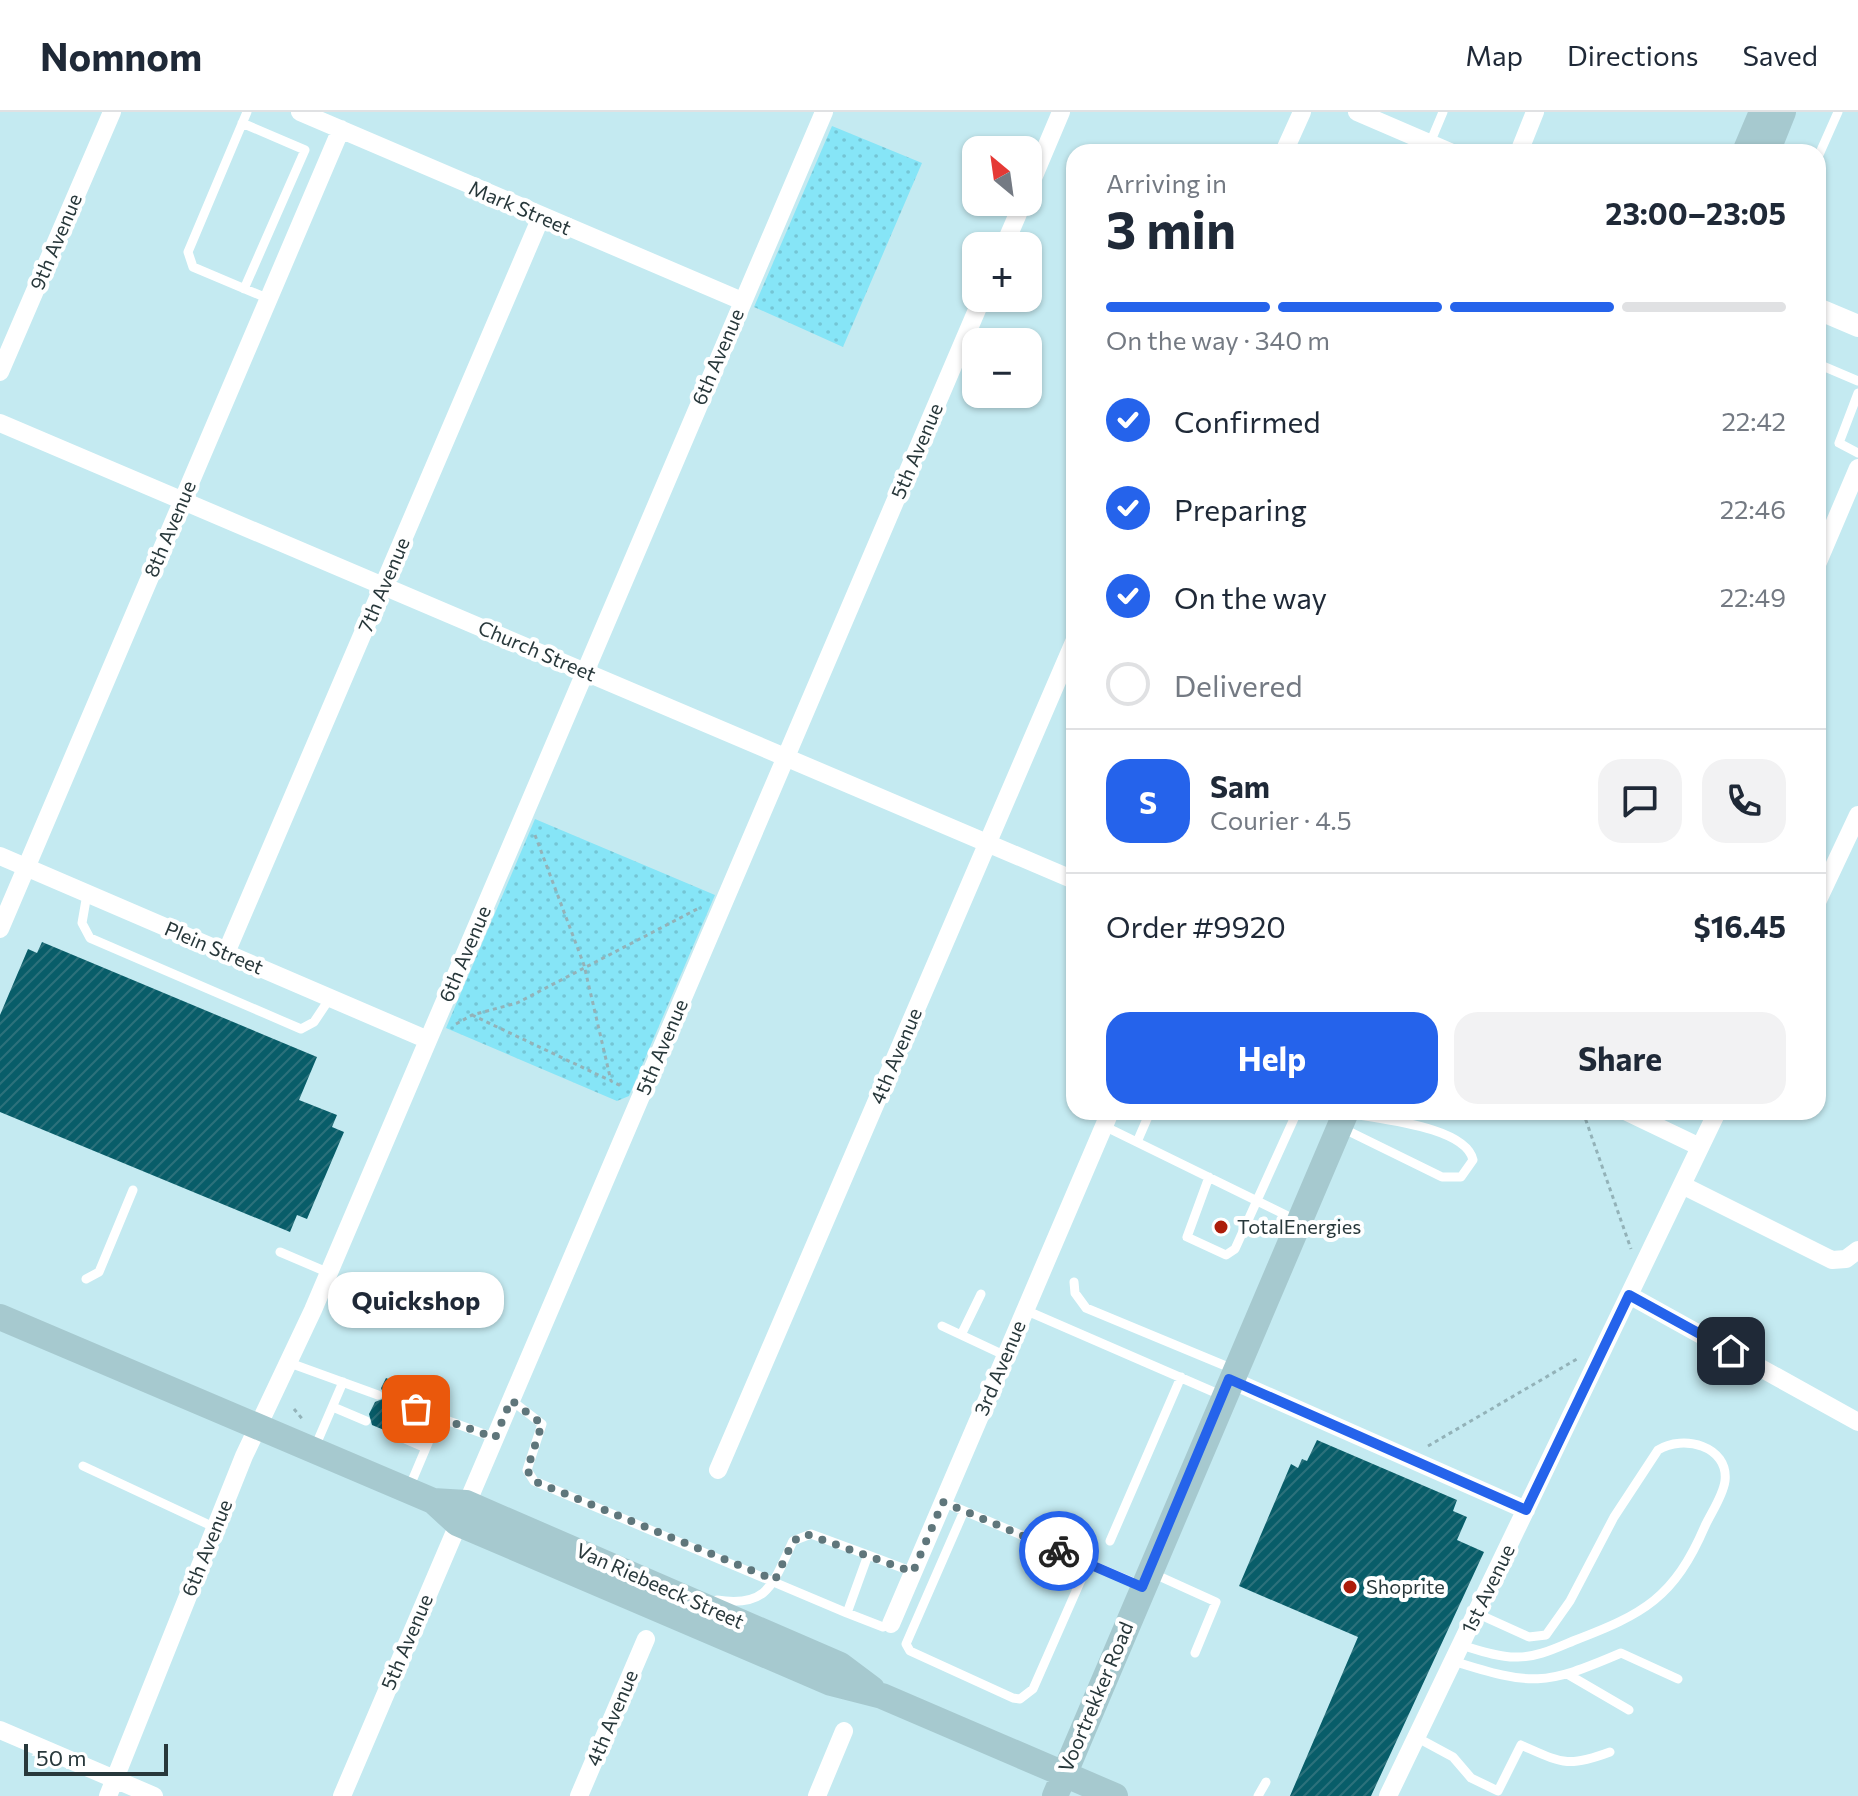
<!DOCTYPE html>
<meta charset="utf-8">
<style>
body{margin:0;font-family:Commissioner,sans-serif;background:#f2f2f3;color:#1f2937;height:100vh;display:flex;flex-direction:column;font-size:30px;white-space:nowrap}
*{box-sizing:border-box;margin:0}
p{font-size:26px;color:#747a83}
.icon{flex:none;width:44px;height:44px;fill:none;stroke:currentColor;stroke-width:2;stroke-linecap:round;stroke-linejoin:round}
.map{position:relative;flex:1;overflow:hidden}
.sheet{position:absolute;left:1066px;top:32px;width:760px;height:976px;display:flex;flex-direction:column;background:#fff;border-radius:24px;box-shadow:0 2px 6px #0004}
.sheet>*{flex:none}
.needle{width:52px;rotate:331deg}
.tools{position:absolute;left:962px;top:24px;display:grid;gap:16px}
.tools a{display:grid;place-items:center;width:80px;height:80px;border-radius:16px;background:#fff;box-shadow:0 2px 6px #0004;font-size:40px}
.scale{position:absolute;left:24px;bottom:20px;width:144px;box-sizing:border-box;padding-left:8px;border:4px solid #28383b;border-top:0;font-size:22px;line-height:28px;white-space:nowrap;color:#28383b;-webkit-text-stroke:6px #fff;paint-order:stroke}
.pin{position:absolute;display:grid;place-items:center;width:68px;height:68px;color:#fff;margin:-34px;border-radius:16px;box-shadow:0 4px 12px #0006}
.courier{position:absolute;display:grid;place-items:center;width:80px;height:80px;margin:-40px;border:6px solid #2563eb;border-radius:50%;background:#fff;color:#222;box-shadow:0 2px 10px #0007}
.bubble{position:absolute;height:56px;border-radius:24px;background:#fff;box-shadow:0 2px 6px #0004;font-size:26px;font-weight:700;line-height:56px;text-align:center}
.headline em{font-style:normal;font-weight:700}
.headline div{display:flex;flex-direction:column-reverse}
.headline{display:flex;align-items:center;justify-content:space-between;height:136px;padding:0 40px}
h1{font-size:52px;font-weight:700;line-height:60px}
.bar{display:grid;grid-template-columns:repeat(4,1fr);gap:12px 8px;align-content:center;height:96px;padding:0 40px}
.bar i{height:10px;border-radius:6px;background:#e0e1e3}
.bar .current{background:#2563eb}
.bar p{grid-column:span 4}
.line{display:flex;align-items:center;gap:20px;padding:0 40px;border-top:2px solid #e0e1e3}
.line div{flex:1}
.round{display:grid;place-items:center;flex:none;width:84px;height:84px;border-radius:24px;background:#f2f2f3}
ol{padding:0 40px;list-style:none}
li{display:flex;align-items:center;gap:24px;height:88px}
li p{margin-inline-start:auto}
li .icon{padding:8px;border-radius:50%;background:#2563eb;color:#fff;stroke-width:4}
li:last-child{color:#747a83}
li i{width:44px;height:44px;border:4px solid #e0e1e3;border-radius:50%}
.button{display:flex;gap:16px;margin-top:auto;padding:16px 40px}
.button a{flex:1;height:92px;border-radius:24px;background:#2563eb;color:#fff;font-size:32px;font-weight:700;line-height:92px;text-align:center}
.button a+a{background:#f2f2f3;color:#1f2937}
header{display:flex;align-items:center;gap:48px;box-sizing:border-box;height:112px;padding:0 40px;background:#fff;border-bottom:2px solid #e0e1e3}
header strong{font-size:38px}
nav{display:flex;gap:44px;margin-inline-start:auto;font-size:28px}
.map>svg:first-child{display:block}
.grass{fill:url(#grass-dots)}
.building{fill:url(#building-hatch)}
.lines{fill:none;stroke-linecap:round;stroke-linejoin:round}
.path{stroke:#93b2b8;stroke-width:3;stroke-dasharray:4 4;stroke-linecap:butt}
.service{stroke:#fff;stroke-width:9}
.minor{stroke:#fff;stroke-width:18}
.tertiary{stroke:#fff;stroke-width:22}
.secondary{stroke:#a6c9cf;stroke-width:26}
.done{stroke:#5f767b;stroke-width:8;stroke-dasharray:0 14.4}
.route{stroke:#2563eb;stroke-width:10}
.poi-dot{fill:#ac1d0a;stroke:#fff;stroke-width:3}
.labels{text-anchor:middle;stroke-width:8;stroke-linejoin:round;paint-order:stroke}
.street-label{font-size:20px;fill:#28383b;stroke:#fff}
.poi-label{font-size:20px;fill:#28383b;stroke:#fff;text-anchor:start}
</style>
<header>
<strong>Nomnom</strong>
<nav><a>Map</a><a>Directions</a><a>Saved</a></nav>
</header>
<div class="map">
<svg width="1858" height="1684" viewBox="0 0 1858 1684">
<defs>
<pattern id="grass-dots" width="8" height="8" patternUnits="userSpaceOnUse" patternTransform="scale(2)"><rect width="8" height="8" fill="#86e5f7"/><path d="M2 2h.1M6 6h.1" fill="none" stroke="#74c5d5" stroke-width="1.8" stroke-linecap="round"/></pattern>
<pattern id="building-hatch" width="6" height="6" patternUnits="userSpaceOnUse" patternTransform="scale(2)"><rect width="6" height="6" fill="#085d69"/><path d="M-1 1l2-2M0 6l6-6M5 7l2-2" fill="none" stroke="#2c717b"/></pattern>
</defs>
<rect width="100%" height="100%" fill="#c4eaf1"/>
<path class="grass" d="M832,14L922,51L843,235L754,195Z
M535,707L715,783L629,984L617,989L446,916Z"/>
<path class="building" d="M42,830L317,945L299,988L337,1003L332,1015L344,1020L307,1107L297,1103L290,1120L0,1000V903L28,837L37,841Z
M386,1266L421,1281L419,1290L409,1294L413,1304L406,1319L396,1323L372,1313L369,1302L375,1290L385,1286L381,1276Z
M1317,1328L1457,1388L1453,1399L1467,1405L1457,1428L1484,1440L1371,1684H1290L1358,1525L1239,1474L1291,1352L1298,1356L1302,1347L1307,1349Z"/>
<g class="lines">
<path class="path" d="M535,723L584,853L611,969L623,975
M472,903L609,968
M456,912L472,903L517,891L701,795
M1583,1000L1631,1137
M294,1297L304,1309
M1428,1334L1577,1247"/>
<path class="service" d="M247,0L188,140L193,155L269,187
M242,11L305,38L244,177
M1430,31L1443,0
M1818,45L1838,0
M1818,252L1858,269
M1858,281L1839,331L1858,341
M87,782L82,811L90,826L301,917L314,910L330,886
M1104,1014L1298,1109
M1340,1015L1442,1065H1461L1473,1048C1466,1014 1377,1007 1349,1001
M1137,1030L1150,1000
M1209,1065L1187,1125L1226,1143L1235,1137L1297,1000
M280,1140L329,1161
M86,1167L99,1160L133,1078
M1074,1170L1075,1181L1086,1196L1233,1257
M1025,1198L1223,1284
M942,1214L1006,1244
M961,1223L981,1182
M287,1250L378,1283
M511,1288L542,1312L527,1358L534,1369L847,1501L883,1515L891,1512
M333,1295L366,1309
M416,1297L495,1326
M403,1326L426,1336
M315,1335L343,1270
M83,1354L216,1416
M409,1376L439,1305
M943,1390L1142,1474
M964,1399L906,1532L910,1539L1013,1586L1020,1587L1033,1577L1088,1452
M1110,1429L1181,1265
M868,1443L913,1460
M1152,1461L1216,1490L1195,1541
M717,1488C769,1496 773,1471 793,1429L811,1422L868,1443L847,1501
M1461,1533C1478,1538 1497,1545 1515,1545C1535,1546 1554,1537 1573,1529C1644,1502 1674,1486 1705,1414C1711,1401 1723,1384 1725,1369C1729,1334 1683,1322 1658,1338L1614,1405L1570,1489L1546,1523L1529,1525L1476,1501
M1453,1549C1532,1574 1544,1574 1621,1541L1678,1567
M1569,1563L1629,1598
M1416,1625L1453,1645L1471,1666L1498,1679L1521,1633C1562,1651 1567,1656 1610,1640
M1258,1684L1266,1670"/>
<path class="minor" d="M300,0L742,189
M1357,0L1450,40
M1284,40L1302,0
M1519,40L1535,0
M1028,78L1061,0
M1004,134L1023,90
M0,260L112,0
M0,311L1074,768
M1818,450L1858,356
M0,744L428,928
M1818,788L1858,703
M0,817L341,17
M226,841L541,105
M1627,1000L1700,1035
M1682,1073L1832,1148L1846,1147L1858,1138
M1629,1183L1858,1310
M1229,1267L1526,1398
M718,1358L1074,530
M891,1512L1110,1000
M0,1618L154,1684
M108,1684L244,1344L313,1198L824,0
M342,1684L982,186
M579,1684L646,1527
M817,1684L844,1619
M1388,1684L1717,1000"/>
<path class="tertiary" d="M1818,197L1858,214"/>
<path class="secondary" d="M1745,40L1762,0
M1767,40L1783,0
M0,1205L433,1389L457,1411L831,1571L882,1584L1115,1684
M433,1389L466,1391L840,1553L872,1577
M1055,1684L1346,1000"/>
</g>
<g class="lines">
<path class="done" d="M416,1297L495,1326L511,1288L542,1312L527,1358L534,1369L775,1468L793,1429L806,1422L913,1460L943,1390L1059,1439"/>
<path class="route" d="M1059,1439L1142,1475L1229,1267L1526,1398L1629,1183L1731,1239"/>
</g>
<g class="poi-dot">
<circle cx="1221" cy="1115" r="8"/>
<circle cx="1350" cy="1475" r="8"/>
</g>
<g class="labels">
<g class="street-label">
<text transform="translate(520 96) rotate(23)" y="7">Mark Street</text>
<text transform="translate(56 130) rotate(-67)" y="7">9th Avenue</text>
<text transform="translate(718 245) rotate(-67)" y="7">6th Avenue</text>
<text transform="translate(917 339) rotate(-67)" y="7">5th Avenue</text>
<text transform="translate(170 417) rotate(-67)" y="7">8th Avenue</text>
<text transform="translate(384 473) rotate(-67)" y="7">7th Avenue</text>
<text transform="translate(537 539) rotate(23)" y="7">Church Street</text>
<text transform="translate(214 836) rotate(23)" y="7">Plein Street</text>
<text transform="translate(465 842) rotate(-67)" y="7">6th Avenue</text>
<text transform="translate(662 935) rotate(-67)" y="7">5th Avenue</text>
<text transform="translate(896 944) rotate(-67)" y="7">4th Avenue</text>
<text transform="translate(1000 1256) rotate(-67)" y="7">3rd Avenue</text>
<text transform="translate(207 1436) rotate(-68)" y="7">6th Avenue</text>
<text transform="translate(660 1474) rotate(24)" y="7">Van Riebeeck Street</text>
<text transform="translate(1488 1477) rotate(-64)" y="7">1st Avenue</text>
<text transform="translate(407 1530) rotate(-67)" y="7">5th Avenue</text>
<text transform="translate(1096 1585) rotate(-67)" y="7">Voortrekker Road</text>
<text transform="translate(612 1606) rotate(-67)" y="7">4th Avenue</text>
</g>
<g class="poi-label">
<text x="1237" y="1122">TotalEnergies</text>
<text x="1366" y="1482">Shoprite</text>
</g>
</g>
</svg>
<div class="tools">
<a><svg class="needle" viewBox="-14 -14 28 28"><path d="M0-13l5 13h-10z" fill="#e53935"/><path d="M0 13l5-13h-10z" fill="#747a83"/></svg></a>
<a>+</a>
<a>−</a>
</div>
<div class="scale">50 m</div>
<div class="pin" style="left:416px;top:1297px;background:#ea580c"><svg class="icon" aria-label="bag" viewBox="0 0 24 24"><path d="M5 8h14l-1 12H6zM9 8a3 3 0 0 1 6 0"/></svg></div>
<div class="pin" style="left:1731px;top:1239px;background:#1f2937"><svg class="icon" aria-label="home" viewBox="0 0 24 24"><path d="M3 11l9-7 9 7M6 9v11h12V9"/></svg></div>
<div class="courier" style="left:1059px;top:1439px"><svg class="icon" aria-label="bike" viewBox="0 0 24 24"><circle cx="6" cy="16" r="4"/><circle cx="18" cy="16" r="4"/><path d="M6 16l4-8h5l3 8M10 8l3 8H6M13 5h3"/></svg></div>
<div class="bubble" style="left:328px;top:1160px;width:176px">Quickshop</div>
<section class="sheet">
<div class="headline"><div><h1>3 min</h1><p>Arriving in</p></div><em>23:00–23:05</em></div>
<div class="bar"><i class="current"></i><i class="current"></i><i class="current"></i><i></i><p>On the way · 340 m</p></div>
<ol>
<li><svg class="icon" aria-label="check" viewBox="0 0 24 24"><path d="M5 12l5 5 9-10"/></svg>Confirmed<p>22:42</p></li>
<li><svg class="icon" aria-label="check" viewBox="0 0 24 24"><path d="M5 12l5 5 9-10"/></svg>Preparing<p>22:46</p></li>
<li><svg class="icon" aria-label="check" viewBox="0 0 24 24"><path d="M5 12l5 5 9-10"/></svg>On the way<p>22:49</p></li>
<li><i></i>Delivered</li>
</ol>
<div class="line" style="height:144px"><b class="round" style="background:#2563eb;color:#fff">S</b><div><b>Sam</b><p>Courier · 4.5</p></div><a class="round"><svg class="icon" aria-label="chat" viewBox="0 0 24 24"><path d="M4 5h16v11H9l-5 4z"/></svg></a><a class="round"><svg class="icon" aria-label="phone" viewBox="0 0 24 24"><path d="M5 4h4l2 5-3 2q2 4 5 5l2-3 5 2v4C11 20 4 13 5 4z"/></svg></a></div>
<div class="line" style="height:104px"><div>Order #9920</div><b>$16.45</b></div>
<div class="button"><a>Help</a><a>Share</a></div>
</section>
</div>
